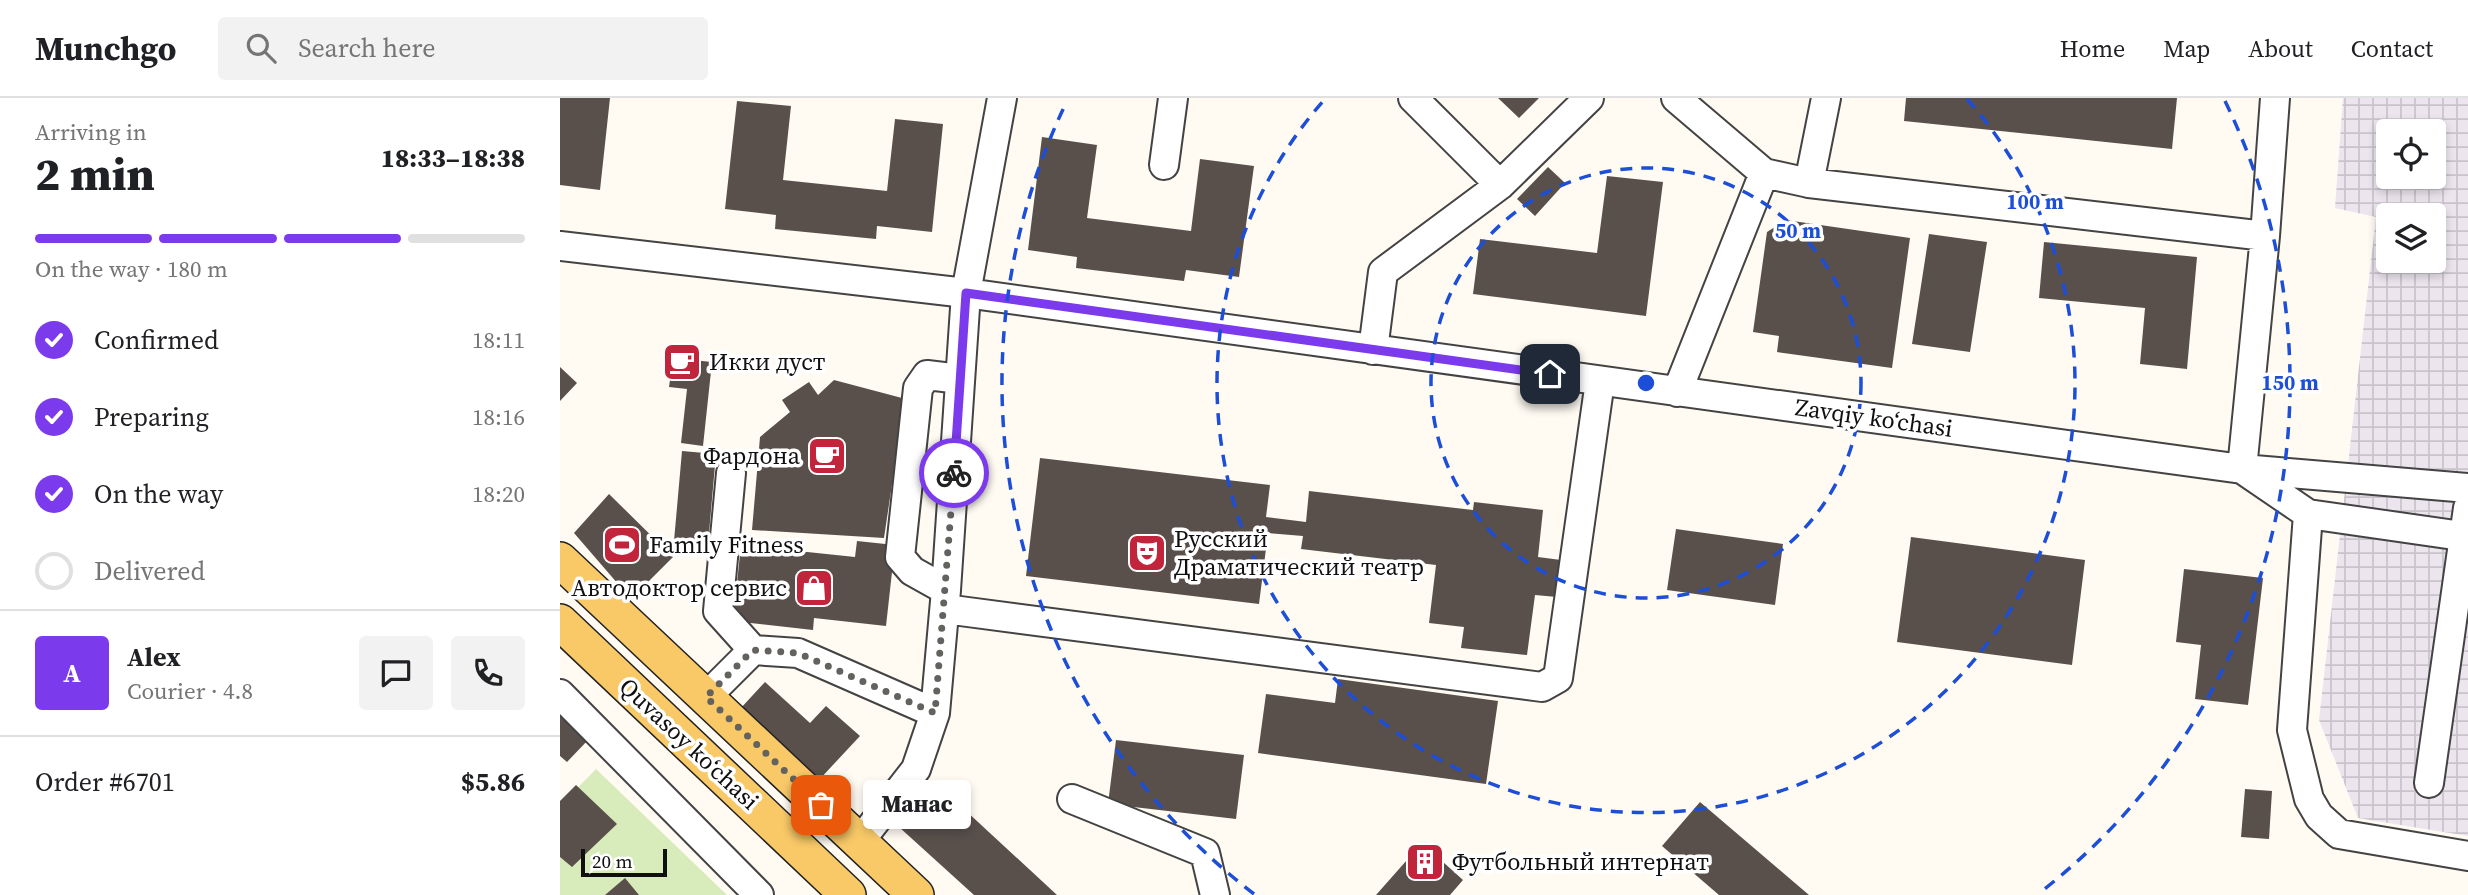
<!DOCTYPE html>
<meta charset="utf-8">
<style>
body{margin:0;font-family:"Source Serif 4",serif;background:#f2f2f2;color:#202124;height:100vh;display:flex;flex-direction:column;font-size:26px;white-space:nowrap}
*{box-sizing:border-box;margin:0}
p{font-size:23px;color:#757577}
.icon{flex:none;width:38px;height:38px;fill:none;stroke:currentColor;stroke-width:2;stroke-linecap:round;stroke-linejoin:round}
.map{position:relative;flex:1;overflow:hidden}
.panel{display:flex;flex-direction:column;background:#fff;width:560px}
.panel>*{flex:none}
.controls{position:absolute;left:1816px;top:21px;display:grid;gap:14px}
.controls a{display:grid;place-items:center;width:70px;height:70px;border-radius:7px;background:#fff;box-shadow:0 4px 10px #0003;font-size:35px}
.scale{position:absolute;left:21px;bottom:18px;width:86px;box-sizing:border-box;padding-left:7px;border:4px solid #101010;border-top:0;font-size:19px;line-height:24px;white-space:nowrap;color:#101010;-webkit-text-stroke:5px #fff;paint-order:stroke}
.pin{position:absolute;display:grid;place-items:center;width:60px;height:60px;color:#fff;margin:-30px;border-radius:14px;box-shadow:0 4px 10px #0006}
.courier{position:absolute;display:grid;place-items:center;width:70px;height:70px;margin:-35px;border:5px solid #7c3aed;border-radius:50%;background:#fff;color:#222;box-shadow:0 2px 9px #0007}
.bubble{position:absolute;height:49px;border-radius:7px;background:#fff;box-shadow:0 4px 10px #0003;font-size:23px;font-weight:800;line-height:49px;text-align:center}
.summary em{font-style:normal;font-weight:800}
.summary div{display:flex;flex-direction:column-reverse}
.summary{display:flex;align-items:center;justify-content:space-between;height:119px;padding:0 35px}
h1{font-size:46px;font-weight:800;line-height:52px}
.bar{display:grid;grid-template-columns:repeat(4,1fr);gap:10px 7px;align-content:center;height:84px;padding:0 35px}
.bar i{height:9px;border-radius:5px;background:#e0e0e0}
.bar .on{background:#7c3aed}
.bar p{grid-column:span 4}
.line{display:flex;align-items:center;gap:18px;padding:0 35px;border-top:2px solid #e0e0e0}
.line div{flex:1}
.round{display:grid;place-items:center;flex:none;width:74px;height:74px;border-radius:7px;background:#f2f2f2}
ol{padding:0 35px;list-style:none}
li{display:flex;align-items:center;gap:21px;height:77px}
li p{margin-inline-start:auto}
li .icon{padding:7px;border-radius:50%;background:#7c3aed;color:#fff;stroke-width:4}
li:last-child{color:#757577}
li i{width:38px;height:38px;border:4px solid #e0e0e0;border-radius:50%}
header{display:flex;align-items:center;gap:42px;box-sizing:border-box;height:98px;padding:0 35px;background:#fff;border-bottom:2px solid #e0e0e0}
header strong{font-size:33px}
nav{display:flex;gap:38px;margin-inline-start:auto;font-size:24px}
.search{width:490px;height:63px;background:#f2f2f2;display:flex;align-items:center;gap:18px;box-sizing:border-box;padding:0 24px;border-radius:7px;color:#757577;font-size:26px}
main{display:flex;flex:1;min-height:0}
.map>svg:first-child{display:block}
.industrial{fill:url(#industrial-grid);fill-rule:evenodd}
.park{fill:#d8ebbb}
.building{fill:#59504c}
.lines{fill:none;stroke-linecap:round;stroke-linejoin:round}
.minor-casing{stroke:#434343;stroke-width:32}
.major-casing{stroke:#212121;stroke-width:38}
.minor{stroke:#fff;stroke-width:28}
.major{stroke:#f9c968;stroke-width:35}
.done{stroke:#64625f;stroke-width:7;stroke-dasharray:0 12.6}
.route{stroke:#7c3aed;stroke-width:9}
.ring{fill:none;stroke:#1d4ed8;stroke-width:3.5;stroke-dasharray:12 9}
.labels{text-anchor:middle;stroke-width:7;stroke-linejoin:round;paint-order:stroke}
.poi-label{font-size:24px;fill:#101010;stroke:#fff;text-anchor:start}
.street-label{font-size:24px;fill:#101010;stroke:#fff}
.centre{fill:#1d4ed8;stroke:#fff;stroke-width:3.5}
.ring-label{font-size:21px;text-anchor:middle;font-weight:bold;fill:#1d4ed8;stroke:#fff;stroke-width:7;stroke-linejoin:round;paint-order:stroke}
</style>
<header>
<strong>Munchgo</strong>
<div class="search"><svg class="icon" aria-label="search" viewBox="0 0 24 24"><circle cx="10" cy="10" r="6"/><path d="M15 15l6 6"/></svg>Search here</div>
<nav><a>Home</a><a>Map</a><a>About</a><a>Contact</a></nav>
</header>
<main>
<section class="panel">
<div class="summary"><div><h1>2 min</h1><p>Arriving in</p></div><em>18:33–18:38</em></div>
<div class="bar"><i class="on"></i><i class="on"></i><i class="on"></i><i></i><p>On the way · 180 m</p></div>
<ol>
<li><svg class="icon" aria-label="check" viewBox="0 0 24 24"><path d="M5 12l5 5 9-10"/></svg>Confirmed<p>18:11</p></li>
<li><svg class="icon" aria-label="check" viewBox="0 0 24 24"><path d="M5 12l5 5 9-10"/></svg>Preparing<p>18:16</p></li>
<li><svg class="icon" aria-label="check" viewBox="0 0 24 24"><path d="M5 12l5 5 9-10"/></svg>On the way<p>18:20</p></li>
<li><i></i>Delivered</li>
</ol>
<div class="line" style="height:126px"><b class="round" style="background:#7c3aed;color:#fff">A</b><div><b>Alex</b><p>Courier · 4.8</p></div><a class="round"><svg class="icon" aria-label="chat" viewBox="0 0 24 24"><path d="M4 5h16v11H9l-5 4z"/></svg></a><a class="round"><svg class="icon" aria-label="phone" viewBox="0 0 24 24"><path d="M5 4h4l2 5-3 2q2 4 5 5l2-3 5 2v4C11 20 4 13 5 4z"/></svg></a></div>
<div class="line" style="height:91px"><div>Order #6701</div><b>$5.86</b></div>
</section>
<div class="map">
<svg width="1908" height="797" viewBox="0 0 1908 797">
<defs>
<pattern id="industrial-grid" width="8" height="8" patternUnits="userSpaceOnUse" patternTransform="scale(1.75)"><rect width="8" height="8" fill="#ece5ee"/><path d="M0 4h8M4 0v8" fill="none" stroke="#c9c3cb"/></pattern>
</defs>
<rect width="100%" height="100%" fill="#fffbf3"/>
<path class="industrial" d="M1783,0H1908V738L1798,720L1759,622L1816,119L1775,110ZM1829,33H1874V79H1829ZM1829,117H1874V163H1829Z"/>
<path class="park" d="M36,671L167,797H0V708Z"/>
<path class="building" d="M0,0H50L40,92L0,87Z
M938,0H979L959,20Z
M1346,0H1617L1612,51L1344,23Z
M177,3L231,8L223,82L327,93L335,21L383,26L372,134L317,128L316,141L215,131L216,117L165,111Z
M482,39L537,47L527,120L631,133L640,61L694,68L679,179L626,172L624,183L516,170L517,159L468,152Z
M988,69L1005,85L975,118L957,101Z
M1047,78L1103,84L1086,218L913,196L920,141L1037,155Z
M1226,122L1350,140L1332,270L1217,254L1219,238L1193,234L1207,134Z
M1369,136L1427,144L1410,254L1352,246Z
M1484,144L1637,159L1627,271L1580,266L1585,210L1479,200Z
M113,260L152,264L143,348L121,345L127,291L109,289Z
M0,269L17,285L0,303Z
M274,282L342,300L335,366L324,440L192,432L200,339L230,314L222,302L249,284L258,297Z
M122,353L156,356L148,446L114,443Z
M480,360L710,387L706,419L746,424L749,393L913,412L914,404L983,412L978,459L1001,462L997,499L975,497L967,557L901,550L904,529L869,525L876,467L741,451L743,438L708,435L699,506L466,478Z
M49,396L113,459L71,501L14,435Z
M1116,431L1223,446L1215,507L1107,492Z
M1351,439L1525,462L1512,567L1337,544Z
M297,443L335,447L326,528L254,520L253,532L173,523L181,447L295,459Z
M1624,471L1703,480L1688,607L1635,601L1641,547L1616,544Z
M778,581L938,603L926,686L698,655L706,596L775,605Z
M205,584L250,625L266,608L300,638L258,683L180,611Z
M0,613L29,641L7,664L0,658Z
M556,642L684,657L676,721L548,706Z
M16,687L57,726L12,769L0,759V703Z
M378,687L497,797H414L339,729Z
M1685,691L1712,693L1709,741L1681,739Z
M1140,704L1249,797H1159L1102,748Z
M862,745L903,782L890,797H816Z
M65,780L79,797H45Z"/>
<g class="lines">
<defs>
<path id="minor" d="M853,0L940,87
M1116,0L1204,75L1249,85L1705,138
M1715,0L1705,138L1682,371L1908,390
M604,67L613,0
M1249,85L1266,0
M0,148L406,195L1682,371L1748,416L1732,632L1749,701L1759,718L1779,736L1908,758
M813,252L823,174L940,87L1029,0
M1117,294L1204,75
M171,375L158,513L193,552
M1748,416L1908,439
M386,492L352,473L340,459L358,290L367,277L400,281
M385,511L982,589L998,580L1040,283
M0,596L199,797
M146,599L193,552L238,555L375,615
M1869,685L1908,410
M512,701L645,755L655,797
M300,743L356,671L375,615L386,492L406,195L442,0"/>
<path id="major" d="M0,462L356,797
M0,524L288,797"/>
</defs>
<use href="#minor" class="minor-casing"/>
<use href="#major" class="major-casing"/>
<use href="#minor" class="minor"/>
<use href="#major" class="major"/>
</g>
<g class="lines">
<path class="done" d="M261,707L146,599L193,552L238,555L375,615L394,375"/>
<path class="route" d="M394,375L406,195L990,276"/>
</g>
<g class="ring">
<circle cx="1086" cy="285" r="215"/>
<path d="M1407 1A429 429 0 1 1 765 1"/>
<path d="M694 796A644 644 0 0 1 507 3M1665 3A644 644 0 0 1 1478 796"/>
</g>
<defs>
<symbol id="cafe-square" viewBox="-11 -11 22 22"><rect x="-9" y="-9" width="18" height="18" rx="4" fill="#c2253b" stroke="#fff"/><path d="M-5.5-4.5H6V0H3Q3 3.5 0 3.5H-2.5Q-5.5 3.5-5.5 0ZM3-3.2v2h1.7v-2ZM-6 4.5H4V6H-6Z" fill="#fff"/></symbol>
<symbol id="stadium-square" viewBox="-11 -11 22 22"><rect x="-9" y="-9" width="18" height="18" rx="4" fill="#c2253b" stroke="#fff"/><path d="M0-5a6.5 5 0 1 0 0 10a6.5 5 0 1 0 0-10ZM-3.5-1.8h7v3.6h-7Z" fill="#fff"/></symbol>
<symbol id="theatre-square" viewBox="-11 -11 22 22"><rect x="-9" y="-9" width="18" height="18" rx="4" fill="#c2253b" stroke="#fff"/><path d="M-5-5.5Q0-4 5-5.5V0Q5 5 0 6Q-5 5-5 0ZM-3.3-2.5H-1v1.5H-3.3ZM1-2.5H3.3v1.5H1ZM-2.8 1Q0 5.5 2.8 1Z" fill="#fff"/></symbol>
<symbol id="shop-square" viewBox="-11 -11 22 22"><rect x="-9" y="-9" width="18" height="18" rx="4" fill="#c2253b" stroke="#fff"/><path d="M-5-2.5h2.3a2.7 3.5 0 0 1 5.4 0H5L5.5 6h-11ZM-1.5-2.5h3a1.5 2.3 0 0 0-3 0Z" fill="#fff"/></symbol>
<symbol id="building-square" viewBox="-11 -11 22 22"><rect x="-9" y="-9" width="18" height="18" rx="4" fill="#c2253b" stroke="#fff"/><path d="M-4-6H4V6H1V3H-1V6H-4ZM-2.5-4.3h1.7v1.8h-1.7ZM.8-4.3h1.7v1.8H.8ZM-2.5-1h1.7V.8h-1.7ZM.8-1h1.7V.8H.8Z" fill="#fff"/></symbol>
</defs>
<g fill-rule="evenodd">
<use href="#cafe-square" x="100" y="242" width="44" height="44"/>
<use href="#cafe-square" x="245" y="336" width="44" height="44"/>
<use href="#stadium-square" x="40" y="425" width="44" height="44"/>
<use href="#theatre-square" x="565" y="433" width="44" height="44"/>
<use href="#shop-square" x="232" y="468" width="44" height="44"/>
<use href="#building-square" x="843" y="742" width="44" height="44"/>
</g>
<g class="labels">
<g class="poi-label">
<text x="149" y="272">Икки дуст</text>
<text x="240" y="366" text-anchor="end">Фардона</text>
<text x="614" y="449">Русский<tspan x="614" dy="28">Драматический театр</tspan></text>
<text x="89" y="455">Family Fitness</text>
<text x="227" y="498" text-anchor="end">Автодоктор сервис</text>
<text x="892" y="772">Футбольный интернат</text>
</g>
<g class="street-label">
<text transform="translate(1314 320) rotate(8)" y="8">Zavqiy koʻchasi</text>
<text transform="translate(129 646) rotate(43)" y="8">Quvasoy koʻchasi</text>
</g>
</g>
<circle cx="1086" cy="285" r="10" class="centre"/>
<g class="ring-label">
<text x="1475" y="111">100 m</text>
<text x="1238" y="140">50 m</text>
<text x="1730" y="292">150 m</text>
</g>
</svg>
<div class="controls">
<a><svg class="icon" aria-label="locate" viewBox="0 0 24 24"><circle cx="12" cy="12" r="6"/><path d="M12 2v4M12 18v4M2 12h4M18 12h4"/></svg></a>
<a><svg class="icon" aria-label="layers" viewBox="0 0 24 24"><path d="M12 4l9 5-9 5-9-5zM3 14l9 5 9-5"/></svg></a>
</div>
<div class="scale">20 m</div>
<div class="pin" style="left:261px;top:707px;background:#ea580c"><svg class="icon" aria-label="bag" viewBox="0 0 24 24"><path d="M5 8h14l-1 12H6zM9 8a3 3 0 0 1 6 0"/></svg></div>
<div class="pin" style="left:990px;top:276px;background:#1f2937"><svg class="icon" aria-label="home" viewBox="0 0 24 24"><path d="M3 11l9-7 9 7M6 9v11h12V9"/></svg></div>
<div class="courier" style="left:394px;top:375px"><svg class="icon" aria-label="bike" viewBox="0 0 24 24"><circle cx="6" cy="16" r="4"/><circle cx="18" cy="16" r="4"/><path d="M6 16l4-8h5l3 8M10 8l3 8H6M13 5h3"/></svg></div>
<div class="bubble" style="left:303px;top:682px;width:108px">Манас</div>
</div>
</main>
